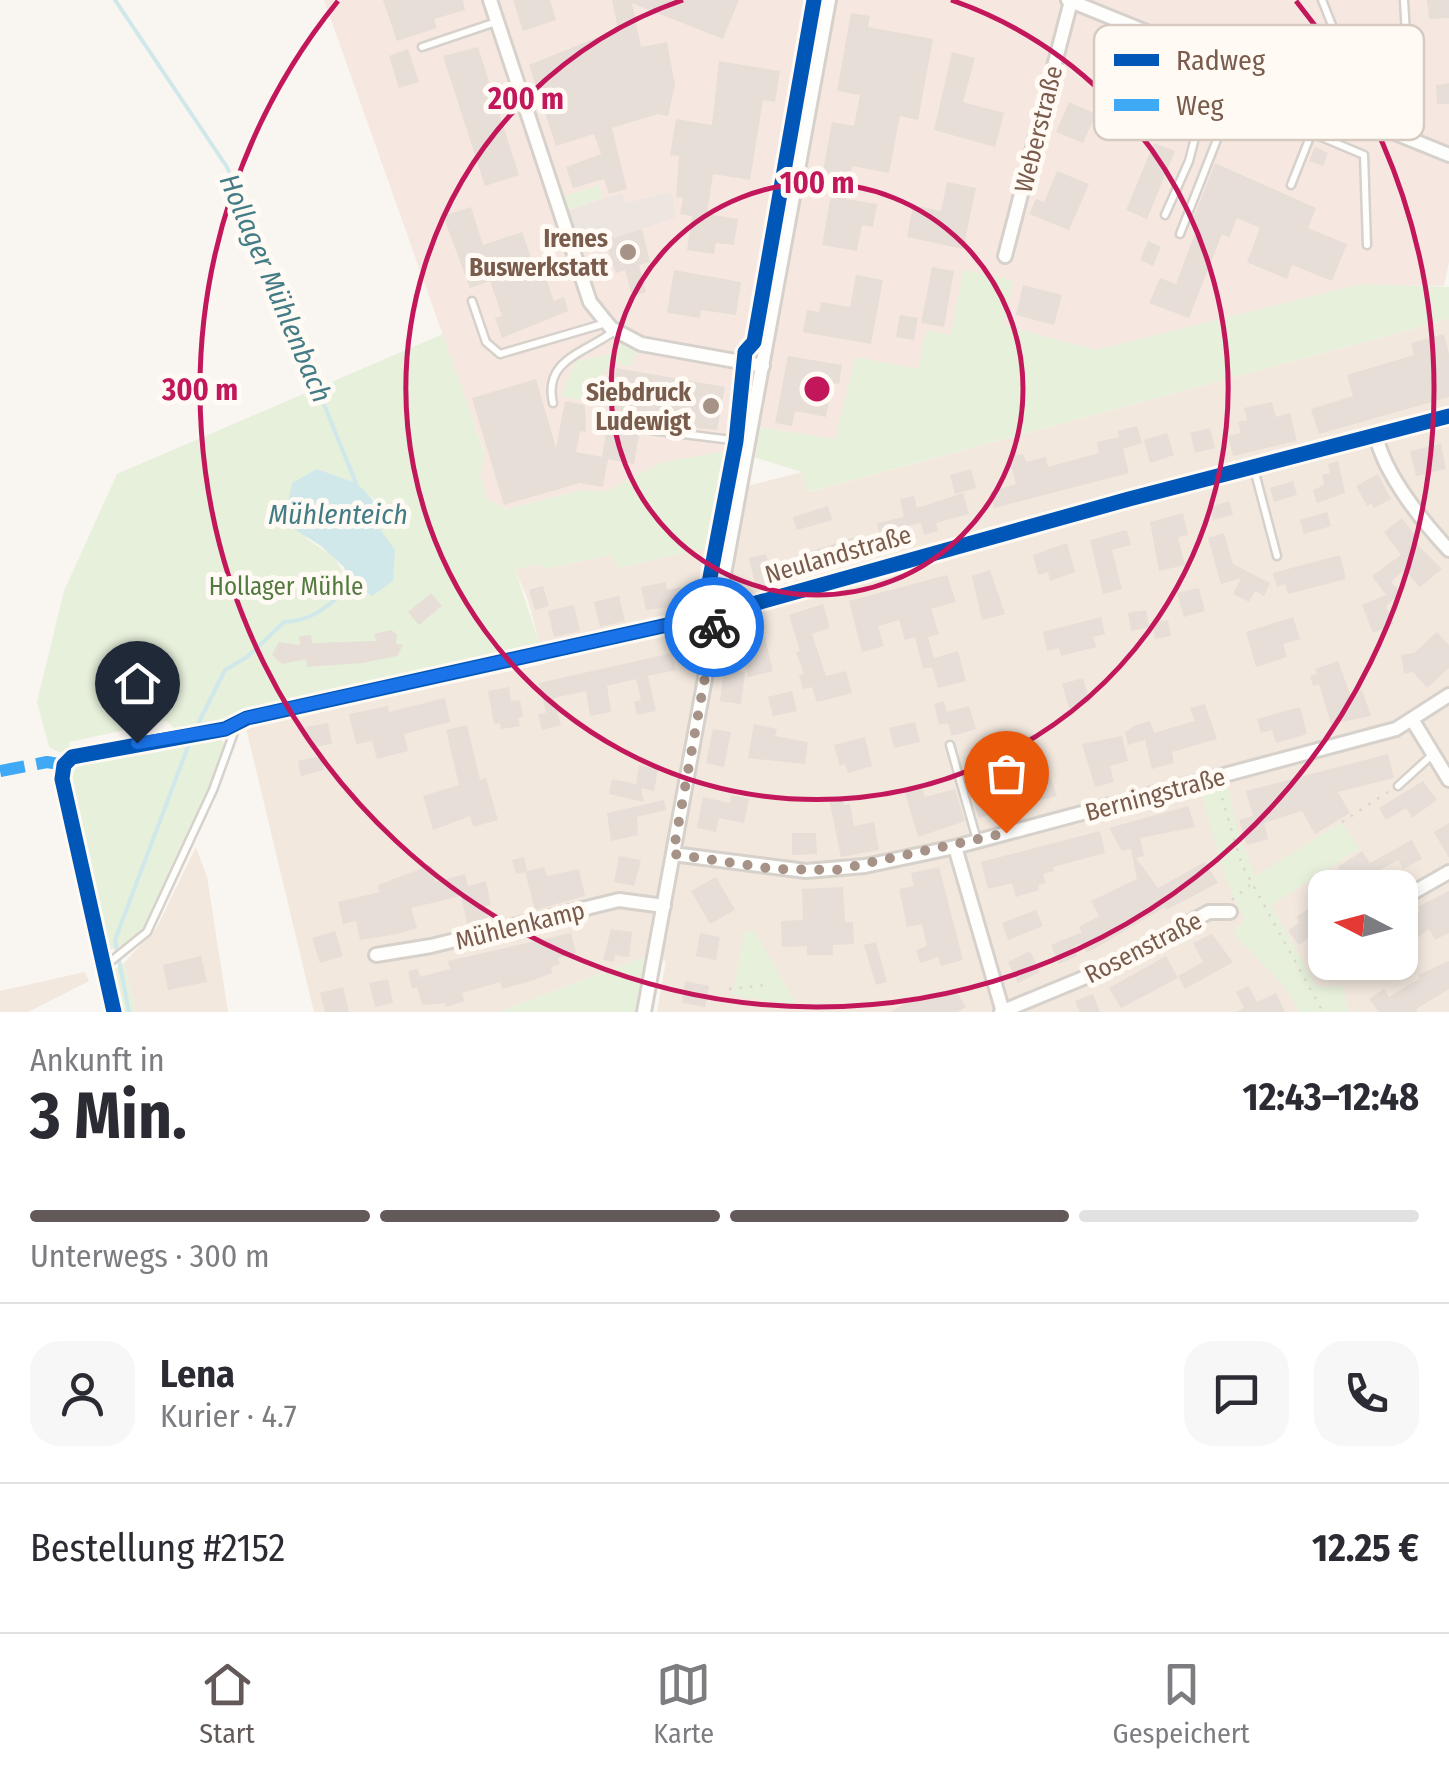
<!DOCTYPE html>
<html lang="de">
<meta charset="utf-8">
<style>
body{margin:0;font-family:"Fira Sans Condensed",sans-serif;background:#f7f7f7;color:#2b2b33;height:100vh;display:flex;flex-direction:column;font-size:38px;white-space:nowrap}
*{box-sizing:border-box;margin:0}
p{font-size:32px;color:#7c7c81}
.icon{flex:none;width:55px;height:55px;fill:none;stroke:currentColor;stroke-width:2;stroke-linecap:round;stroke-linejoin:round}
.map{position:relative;height:1012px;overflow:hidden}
.drawer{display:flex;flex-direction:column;background:#fff;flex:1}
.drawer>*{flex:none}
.needle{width:65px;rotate:276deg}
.tools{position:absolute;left:1308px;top:870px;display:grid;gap:20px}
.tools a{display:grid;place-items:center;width:110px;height:110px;border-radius:20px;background:#fff;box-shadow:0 5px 15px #0003;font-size:50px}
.pin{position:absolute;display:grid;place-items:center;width:85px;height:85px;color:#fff;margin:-102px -42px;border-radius:50% 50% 50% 0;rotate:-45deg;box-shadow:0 0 10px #0007}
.pin .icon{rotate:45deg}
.courier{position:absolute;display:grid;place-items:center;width:100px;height:100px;margin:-50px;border:8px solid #1a73e8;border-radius:50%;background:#fff;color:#222;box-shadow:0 2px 12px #0007}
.headline em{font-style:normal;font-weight:700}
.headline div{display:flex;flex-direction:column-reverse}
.headline{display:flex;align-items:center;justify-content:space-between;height:170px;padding:0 30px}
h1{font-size:65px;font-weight:700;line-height:75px}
.bar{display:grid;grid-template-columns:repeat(4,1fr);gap:15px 10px;align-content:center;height:120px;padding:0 30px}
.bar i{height:12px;border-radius:8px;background:#e1e1e2}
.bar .active{background:#625958}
.bar p{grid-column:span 4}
.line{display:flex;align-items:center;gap:25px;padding:0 30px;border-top:2px solid #e1e1e2}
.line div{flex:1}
.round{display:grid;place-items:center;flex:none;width:105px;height:105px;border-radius:30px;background:#f7f7f7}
.menu{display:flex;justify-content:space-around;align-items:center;height:140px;border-top:2px solid #e1e1e2;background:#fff;font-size:28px;color:#7c7c81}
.menu a{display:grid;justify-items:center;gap:5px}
.menu .active{color:#625958}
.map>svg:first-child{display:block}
.residential{fill:#f2e8de;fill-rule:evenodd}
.commercial{fill:#f6e8e1}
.industrial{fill:#ede5e0}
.green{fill:#e7f0db;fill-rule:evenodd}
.water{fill:#d0e8ea}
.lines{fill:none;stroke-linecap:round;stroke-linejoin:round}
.stream{stroke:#d0e8ea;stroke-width:4}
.building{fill:#e6ded7}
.service-casing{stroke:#d7d1cb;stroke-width:11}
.minor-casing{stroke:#d7d1cb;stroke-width:18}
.path{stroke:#dcd5d0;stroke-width:2.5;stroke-dasharray:2.5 8;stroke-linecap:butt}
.service{stroke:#fefefd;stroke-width:6}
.minor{stroke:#fefefd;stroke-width:12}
.quiet{stroke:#3fa9f5;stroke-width:12;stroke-dasharray:25 12;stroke-linecap:butt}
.cycleway-casing{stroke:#fffaf3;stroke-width:21}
.cycleway{stroke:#0057b8;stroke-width:15}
.done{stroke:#a69286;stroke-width:10;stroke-dasharray:0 18}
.route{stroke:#1a73e8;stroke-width:12}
.ring{fill:none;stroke:#c2185b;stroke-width:5}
.poi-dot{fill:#a69286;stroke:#fffaf3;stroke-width:4}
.labels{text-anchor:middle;stroke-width:10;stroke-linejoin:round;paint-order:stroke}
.street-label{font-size:25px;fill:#7a5c4d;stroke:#fffaf3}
.poi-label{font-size:25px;font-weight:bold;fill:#7a5c4d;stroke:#fffaf3;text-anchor:end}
.park-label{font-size:25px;fill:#537a41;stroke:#fffaf3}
.water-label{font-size:28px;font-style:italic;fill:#437c86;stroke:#fffaf3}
.key{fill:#fffaf3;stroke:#d7cbc1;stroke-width:2.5}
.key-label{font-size:28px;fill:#7a5c4d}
.centre{fill:#c2185b;stroke:#fffaf3;stroke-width:5}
.ring-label{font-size:30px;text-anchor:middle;font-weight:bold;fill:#c2185b;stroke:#fffaf3;stroke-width:10;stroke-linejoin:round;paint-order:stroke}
</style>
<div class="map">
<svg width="1449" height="1012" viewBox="0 0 1449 1012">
<rect width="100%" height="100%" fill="#f9f5f0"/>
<path class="residential" d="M1449,319V1012H657L666,961L645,957L499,1012H314L246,728L544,664L529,603L515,569L539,564L547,568L611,555L619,568L735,540L747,486L802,472L809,492ZM1325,888H1400V962H1325Z
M196,847L207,877L228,1012H136L124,963L157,927Z
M85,972L89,981L28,1012H0V991Z"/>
<path class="commercial" d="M324,0H1449V262L1444,286L1361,285L1096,350L1003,325L951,335L918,370L856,358L835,439L753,426L747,455L718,452L661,463L605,492L581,490L507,509L487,500L480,474L485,454Z"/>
<path class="industrial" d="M672,192L675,218L572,252L559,214L622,193L626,203Z"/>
<path class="green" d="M599,185L603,198L568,210L565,196Z
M963,270L1013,280L1003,325L1096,350L1361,284L1449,287V319L808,492L802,472L747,455L723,544L618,568L611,555L547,568L539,564L515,569L542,652L247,713L213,727L177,731L167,721L69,742L70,751L61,753L49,747L37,702L64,591L117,474L443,334L485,455L480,474L487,499L507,509L581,490L605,492L661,463L718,452L746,455L752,426L835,439L856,357L918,369L926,330L951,335ZM317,469C399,498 392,516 348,580L333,556L307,539Z
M621,333L641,344L630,367L617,363L605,370L598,403L561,396L576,361L612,354Z
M218,736L224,743L221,761L142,930L128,943L106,952L68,773L77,763L179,740Z
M1225,776L1240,838L1255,876L1342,822L1359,849L1271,905L1317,987L1342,986L1349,1012H1300L1283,985L1233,933L1245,920L1226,880L1198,783Z
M753,929L797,1005L732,995L744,934Z
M645,957L635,1012H499Z
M124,963L136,1012H120L111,972Z"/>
<path class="water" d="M317,469L356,483L366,492L377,505L381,531L395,550L393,581L372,596L348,580L344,567L321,546L291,527L287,508L292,483Z"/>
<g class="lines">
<path class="stream" d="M115,0L227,167L356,483
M199,722L225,670L247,657L284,622C315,621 331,603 354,584
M129,1012L115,940L189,744"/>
</g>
<path class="building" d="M383,0H463L465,10L434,19L437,28L397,41Z
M513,0H550L556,20L523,31Z
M612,0H739L723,39L632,3L641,47L667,42L675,85L668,116L658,114L612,128L627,189L609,194L604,179L573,188L566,167L601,154L594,134L556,146L529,65L618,29Z
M1427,0H1449V18L1429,19Z
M851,13L870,16L868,27L933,39L918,120L900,116L889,173L852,166L846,199L877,204L873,227L862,225L857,251L822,245L833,184L821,182L832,122L854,126L860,95L837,91Z
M478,47L519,175L485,186L443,56Z
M408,49L419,82L399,88L389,56Z
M952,52L975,58L963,102L1004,113L995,147L934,130Z
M719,61L780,71L775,102L763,100L750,180L713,174L707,214L738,219L734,245L716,243L714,254L687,250L692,216L680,214L683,198L676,197L679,156L670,155L676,119L712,125Z
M1449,83V104H1437L1436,85Z
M1069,102L1096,114L1083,143L1056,132Z
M1154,143L1175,151L1147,219L1126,210Z
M1315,147L1328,153L1323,166L1309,161Z
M1215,163L1316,208L1308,228L1347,244L1332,281L1292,265L1287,279L1247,262L1260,228L1237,218L1229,238L1222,234L1189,318L1149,303L1160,278L1176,284L1198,225L1192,222Z
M1057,171L1089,184L1069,230L1029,214L1036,199L1044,202Z
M947,182L976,188L963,249L907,237L913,205L941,211Z
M471,207L483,245L522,232L534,266L541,264L554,301L564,297L568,311L502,338L495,318L502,316L490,281L470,288L443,216Z
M642,229L650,262L639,265L646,292L632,296L625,270L616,273L605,241Z
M1148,241L1161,247L1153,266L1140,260Z
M932,267L954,271L944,327L921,323Z
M674,270L741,282L736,315L701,310L700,318L667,313Z
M856,275L883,280L871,344L803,332L807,310L819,312L821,302L850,307Z
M1023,285L1062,295L1054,325L1016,315Z
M900,315L918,318L914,340L896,337Z
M1444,334L1449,354V397L1319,434L1311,409L1353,396L1347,375L1414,355L1411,343Z
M788,356L842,365L839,384L832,383L826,417L795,411L792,426L775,423Z
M616,368L725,387L717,430L641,423L634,464L608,459L603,487L580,483L504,505L472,398L536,379L556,448L565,401L585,405L586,432L580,431L576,452L602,457Z
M1272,402L1276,417L1290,413L1297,441L1233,456L1228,436L1241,433L1238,422L1247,420L1244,408Z
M1137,426L1142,443L1123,449L1129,473L994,508L990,492L1016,484L1009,457L1023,454L1026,462L1046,457L1048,467L1099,453L1097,442L1119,437L1118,431Z
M1210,428L1215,448L1195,453L1190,433Z
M1167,433L1174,455L1150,463L1144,440Z
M1441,444L1446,469L1416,476L1410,451Z
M1338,461L1345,493L1317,503L1313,490L1324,485L1322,475L1330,473L1328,464Z
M971,469L976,488L955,494L950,475Z
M1378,474L1391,499L1374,508L1371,503L1367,506L1356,486Z
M1293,481L1297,495L1274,502L1270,488Z
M963,493L969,514L936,523L938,531L924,535L921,523L894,529L898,548L832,562L756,588L749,558L766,554L769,565L855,537L857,547L881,541L877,523L904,517L900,499L914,496L917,508Z
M1229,501L1233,515L1213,520L1210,507Z
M828,506L832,520L797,530L793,517Z
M1327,512L1331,526L1304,534L1300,520Z
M1183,513L1188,535L1178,537L1185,565L1159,571L1150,522Z
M1402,518L1418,539L1414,542L1442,569L1420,587L1404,570L1391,582L1398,589L1406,588L1386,606L1394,624L1373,633L1362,605L1386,595L1372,576L1401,555L1384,532Z
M1127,530L1131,545L1112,550L1122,589L1103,594L1090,540Z
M1224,533L1233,564L1270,583L1264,596L1255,591L1249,602L1233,594L1241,578L1221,584L1208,538Z
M1067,543L1075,572L1050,581L1048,572L1038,575L1033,555Z
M1340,555L1346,579L1288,594L1285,584L1277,587L1273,573Z
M990,570L1005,614L982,620L972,576Z
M947,575L956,602L931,609L939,634L928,637L934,658L958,651L966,681L938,688L932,667L923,669L915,637L905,640L899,620L878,626L884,646L862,652L849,601Z
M666,582L667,590L681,587L685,605L646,610L641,587Z
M543,586L549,606L535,610L529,590Z
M1199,588L1205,611L1184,617L1177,593Z
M431,593L442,606L419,625L408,612Z
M619,596L625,621L600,627L594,602Z
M823,604L830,628L812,634L826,676L846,671L852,693L817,702L812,687L803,689L799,675L804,674L796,652L800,651L789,615Z
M574,605L580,631L554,637L548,611Z
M1146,610L1149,627L1131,631L1128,613Z
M1101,617L1105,634L1093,637L1096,647L1061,656L1059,648L1047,651L1043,632Z
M1293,617L1300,639L1283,644L1287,657L1256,667L1246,632Z
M1168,620L1171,636L1155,639L1152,623Z
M762,626L773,671L748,677L745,662L751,660L742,631Z
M391,630L397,634L396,644L403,645L397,656L362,663L307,667L306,659L282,664L272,655L279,642L300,645L299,636L311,635L312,643L376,641L374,634Z
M1437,632L1449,645V668L1427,688L1413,672L1404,674L1401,655L1414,653Z
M672,653L676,670L648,676L656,711L637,715L634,702L641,700L636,679L607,686L611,712L590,716L586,691L554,698L561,725L542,730L538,714L546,713L539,683Z
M1338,661L1350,694L1362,690L1371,716L1331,724L1319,684L1313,686L1310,676L1317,674L1315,669Z
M724,669L745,672L741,704L720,701Z
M1083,678L1090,702L1069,708L1062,684Z
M509,687L511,701L520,700L523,717L518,718L520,726L501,729L500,723L494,724L488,691Z
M792,691L797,711L773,716L768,697Z
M445,698L450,722L404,734L408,751L377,759L372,741L356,744L349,714L388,706L389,712Z
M944,701L947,712L969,706L976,729L956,735H951L948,723L939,725L934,704Z
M1205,704L1217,739L1172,752L1174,763L1152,769L1145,740L1128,745L1125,732L1136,725L1150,721L1154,733L1195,721L1190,708Z
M1300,707L1307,734L1276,743L1272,730L1261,733L1257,719Z
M915,722L920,742L894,748L889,728Z
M328,723L332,744L310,748L306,727Z
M754,724L777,729L775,736L808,742L805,764L748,758Z
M467,725L480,780L486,778L498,820L473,827L470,816L433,830L423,796L459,785L446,730Z
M713,729L731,732L724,767L706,763Z
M1122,736L1128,761L1110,766L1114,782L1095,787L1082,744Z
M865,737L872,766L848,773L845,764L840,766L834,745Z
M1042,754L1057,796L1035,802L1023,760Z
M1388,754L1394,778L1338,792L1350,813L1315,834L1302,811L1264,823L1268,839L1247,845L1239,820L1253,816L1246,791Z
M321,756L324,770L301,776L298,761Z
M979,759L982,770L989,768L1003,812L978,818L965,763Z
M639,765L658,769L654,791L641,788L644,802L609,794L612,779L636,784Z
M1423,781L1437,800L1412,818L1406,808L1386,820L1379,808Z
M922,785L925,797L955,789L965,821L918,837L904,789Z
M731,795L749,799L744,823L719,818L716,832L697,828L703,797L730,803Z
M842,797L844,805L850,804L854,826L874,822L879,850L841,857L829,799Z
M664,800L666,810L637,817L638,835L611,841L607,813Z
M1188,806L1195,827L1140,838L1144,856L1136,858L1158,888L1205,862L1218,883L1166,910L1165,907L1092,950L1087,952L1081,943L1073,947L1077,956L1059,964L1051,945L1082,932L1079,927L1099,916L1091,901L1137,879L1131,849L1122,851L1109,828Z
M1449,823V858L1434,832Z
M1100,831L1105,853L1053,867L1054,871L1043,874L1046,883L1038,885L1039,890L1016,897L1012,883L988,889L981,862Z
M792,833H816L817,854L792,855Z
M1412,840L1422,859L1403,869L1398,860L1376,872L1382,880L1371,888H1352L1338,867L1362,851L1370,863Z
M619,856L641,860L634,886L614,882Z
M524,857L527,871L544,867L547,876L579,869L585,896L535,910L525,872L516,874L512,860Z
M431,865L436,882L465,874L468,886L486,881L491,905L485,906L488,918L467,923L461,896L411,908L417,928L398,934L360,940L356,921L343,924L338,902L380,892L378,885Z
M939,867L963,960L941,966L938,957L920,963L916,950L927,946L922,924L907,927L899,889L914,886L911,873Z
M716,877L735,910L710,924L691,891Z
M843,887L845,922H853L854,944L833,945V955H807V946L782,947L781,921L803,920L802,889Z
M1449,891V933L1435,940L1429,929L1400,952V926L1420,911L1418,907Z
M1325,898V925L1299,945L1288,931L1300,922L1296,917Z
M1036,910L1043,926L1008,940L1002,923Z
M611,929L632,932L629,957L615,955L614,962L603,960Z
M335,931L343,956L320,963L312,938Z
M571,933L576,953L558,958L560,964L551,967L552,973L531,981L502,989L500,982L462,993L464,1001L446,1007L445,1003L422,1005L417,987L412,989L408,971L418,969L420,977L450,969L448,961Z
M700,933L720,937L716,960L696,956Z
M1212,934L1233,962L1185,989L1178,976L1203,962L1193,943Z
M876,942L887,982L876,985L864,945Z
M1030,951L1040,972L1018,983L1008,962Z
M201,956L207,982L168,990L163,965Z
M1166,956L1178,978L1121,1008L1109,988Z
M1449,961V989L1416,1009L1418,1012H1379L1369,999L1384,989L1389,997L1420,978L1418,975Z
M1351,962H1386L1363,978Z
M388,979L393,1003L375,1007L369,983Z
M685,981L709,986L705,1007L682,1003Z
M1249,986L1257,1002L1276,993L1285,1012H1236L1244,1008L1236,992Z
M343,987L349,1012H325L320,993Z
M954,988L966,1007L957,1012H891L911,1000L913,1003L931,993L935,999Z
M1093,994L1100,1012H1080L1075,1001Z"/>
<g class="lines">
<defs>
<path id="service" d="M1322,0L1347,63L1389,127
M1404,0L1412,139
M422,47L496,22
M1312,133L1364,155L1367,245
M1291,185L1323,104
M1165,215L1189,161L1215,60
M1180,234L1243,73
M472,301L486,342L500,354L606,323
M553,403C543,360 584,353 613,332
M651,430L748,442
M1254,469L1277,556
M950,745L977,840
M1398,786L1432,755
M105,966L147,932L213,790L237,724"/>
<path id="minor" d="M490,0L590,302L611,328L641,344L763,366
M1068,0L1449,155
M1005,256L1071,1
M1376,436C1385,475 1422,521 1449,550
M1413,721L1449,780
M955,847L1003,1012
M673,854L806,871L865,866L955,847L1396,729L1449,695
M1400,900L1449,872
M376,955L431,946L619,900L664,906
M1325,968L1327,962
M114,1012L62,779L64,765L72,757L225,729L247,718L717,614L1129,499L1449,416
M644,1012L829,0
M1001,1012L1093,974L1209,912H1230"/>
</defs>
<use href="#service" class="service-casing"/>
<use href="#minor" class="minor-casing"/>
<path class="path" d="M1219,788L1242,865L1323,1012
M1342,822L1391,790
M1232,900L1251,884
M729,989L766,985"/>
<use href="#service" class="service"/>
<use href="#minor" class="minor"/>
<path class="quiet" d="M0,771L47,762L64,765"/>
<defs>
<path id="cycleway" d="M717,614L705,604L736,441L745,352L754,342L757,325L814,0
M114,1012L62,779L64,765L72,757L225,729L247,718L717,614L1129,499L1449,416"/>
</defs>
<use href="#cycleway" class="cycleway-casing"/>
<use href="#cycleway" class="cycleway"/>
</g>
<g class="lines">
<path class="done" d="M714,627L673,854L774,869L836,870L1006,833"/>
<path class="route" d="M137,743L225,729L246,718L717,614L714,627"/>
</g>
<g class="ring">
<circle cx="817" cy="389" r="206"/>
<path d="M951 0A411 411 0 1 1 683 0"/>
<path d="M1296 1A617 617 0 1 1 338 1"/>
</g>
<g class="poi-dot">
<circle cx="628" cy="252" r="10"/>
<circle cx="711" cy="406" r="10"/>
</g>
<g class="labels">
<g class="street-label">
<text transform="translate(1038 129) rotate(-76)" y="9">Weberstraße</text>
<text transform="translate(838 554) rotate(-16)" y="9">Neulandstraße</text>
<text transform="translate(1155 794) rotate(-15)" y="9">Berningstraße</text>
<text transform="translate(520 925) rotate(-14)" y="9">Mühlenkamp</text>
<text transform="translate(1143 947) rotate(-27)" y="9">Rosenstraße</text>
</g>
<g class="poi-label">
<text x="608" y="247">Irenes<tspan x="608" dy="29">Buswerkstatt</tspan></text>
<text x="691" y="401">Siebdruck<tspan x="691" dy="29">Ludewigt</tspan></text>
</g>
<g class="park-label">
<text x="286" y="595">Hollager Mühle</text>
</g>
<g class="water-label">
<text transform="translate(276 288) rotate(67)" y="10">Hollager Mühlenbach</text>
<text x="338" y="524">Mühlenteich</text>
</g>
</g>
<rect x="1094" y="25" width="330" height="115" rx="15" class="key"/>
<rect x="1114" y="54" width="45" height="12" fill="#0057b8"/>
<rect x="1114" y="99" width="45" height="12" fill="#3fa9f5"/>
<g class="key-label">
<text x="1176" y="70">Radweg</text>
<text x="1176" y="115">Weg</text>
</g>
<circle cx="817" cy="389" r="15" class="centre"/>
<g class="ring-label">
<text x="526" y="109">200 m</text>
<text x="817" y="193">100 m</text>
<text x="200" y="400">300 m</text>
</g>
</svg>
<div class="tools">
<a><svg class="needle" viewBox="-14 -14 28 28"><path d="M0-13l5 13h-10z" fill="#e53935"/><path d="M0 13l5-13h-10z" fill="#7c7c81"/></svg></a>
</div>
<div class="pin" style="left:1006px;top:833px;background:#ea580c"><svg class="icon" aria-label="bag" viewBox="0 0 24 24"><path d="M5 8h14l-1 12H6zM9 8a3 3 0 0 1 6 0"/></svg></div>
<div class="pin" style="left:137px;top:743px;background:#1f2937"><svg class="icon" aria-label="home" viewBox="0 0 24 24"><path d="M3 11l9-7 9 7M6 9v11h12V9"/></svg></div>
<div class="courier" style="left:714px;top:627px"><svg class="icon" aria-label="bike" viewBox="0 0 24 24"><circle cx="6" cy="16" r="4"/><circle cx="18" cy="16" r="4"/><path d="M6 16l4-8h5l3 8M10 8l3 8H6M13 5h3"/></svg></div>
</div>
<section class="drawer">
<div class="headline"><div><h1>3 Min.</h1><p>Ankunft in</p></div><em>12:43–12:48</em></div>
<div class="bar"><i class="active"></i><i class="active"></i><i class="active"></i><i></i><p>Unterwegs · 300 m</p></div>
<div class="line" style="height:180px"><a class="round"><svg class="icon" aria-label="person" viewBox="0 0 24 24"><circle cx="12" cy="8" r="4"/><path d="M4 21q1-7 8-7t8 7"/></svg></a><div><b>Lena</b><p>Kurier · 4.7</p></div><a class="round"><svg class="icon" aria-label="chat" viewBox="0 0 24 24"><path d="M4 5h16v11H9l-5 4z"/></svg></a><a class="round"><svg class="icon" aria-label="phone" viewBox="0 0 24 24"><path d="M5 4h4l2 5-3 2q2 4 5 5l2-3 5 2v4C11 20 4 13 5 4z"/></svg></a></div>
<div class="line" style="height:130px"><div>Bestellung #2152</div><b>12.25 €</b></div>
</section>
<nav class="menu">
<a class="active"><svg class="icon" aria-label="home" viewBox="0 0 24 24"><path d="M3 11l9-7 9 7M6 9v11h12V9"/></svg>Start</a>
<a><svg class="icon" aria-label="map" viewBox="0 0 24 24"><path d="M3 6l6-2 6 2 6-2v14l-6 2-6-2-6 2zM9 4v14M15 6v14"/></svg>Karte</a>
<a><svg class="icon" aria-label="saved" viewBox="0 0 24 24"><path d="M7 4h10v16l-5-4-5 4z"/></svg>Gespeichert</a>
</nav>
